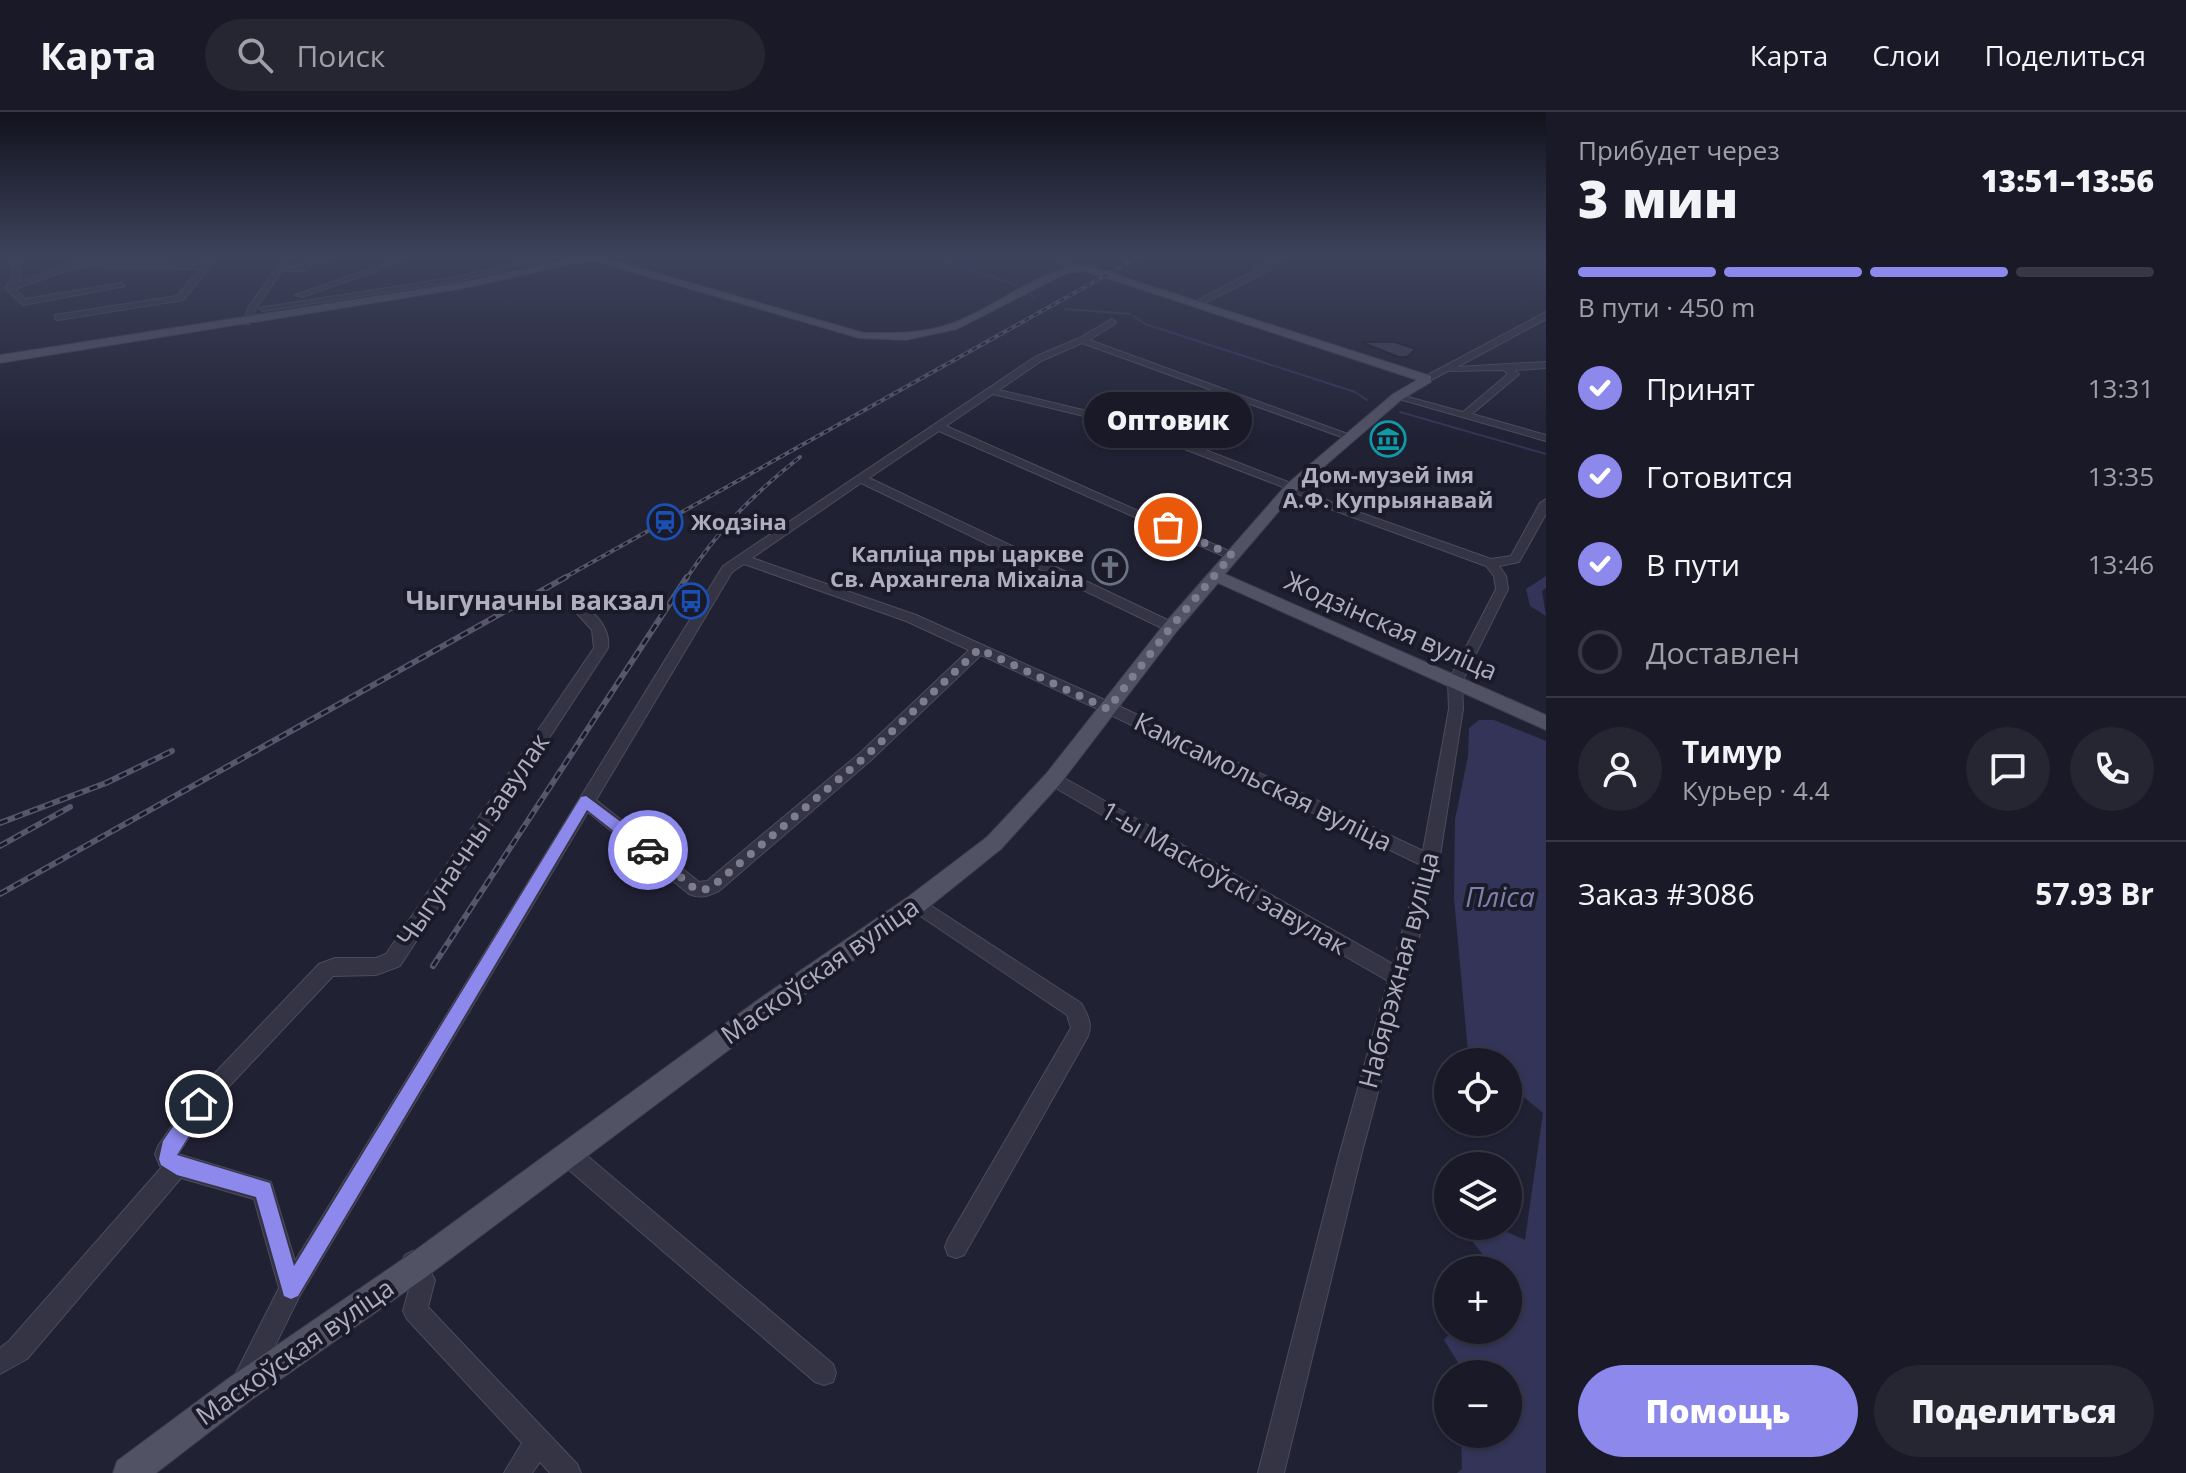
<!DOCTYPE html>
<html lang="ru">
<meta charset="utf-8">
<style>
body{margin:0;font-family:"Open Sans",sans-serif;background:#262633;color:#f1f3f6;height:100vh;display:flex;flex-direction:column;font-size:30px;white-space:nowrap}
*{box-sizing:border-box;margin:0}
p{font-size:26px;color:#9fa0a7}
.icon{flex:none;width:44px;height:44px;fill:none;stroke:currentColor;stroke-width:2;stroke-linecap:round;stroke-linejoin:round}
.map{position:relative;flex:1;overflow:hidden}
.side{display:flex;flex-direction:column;background:#191927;width:640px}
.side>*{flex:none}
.tools{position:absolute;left:1434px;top:936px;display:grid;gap:16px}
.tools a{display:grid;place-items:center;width:88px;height:88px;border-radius:50%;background:#191927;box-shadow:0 2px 6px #0004,0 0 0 2px #373844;font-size:40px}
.pin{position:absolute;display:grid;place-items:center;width:68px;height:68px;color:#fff;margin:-34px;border:4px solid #fff;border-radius:50%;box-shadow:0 2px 8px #0007}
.courier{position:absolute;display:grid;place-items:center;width:80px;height:80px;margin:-40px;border:6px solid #8c88ec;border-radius:50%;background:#fff;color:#222;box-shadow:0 2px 10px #0007}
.bubble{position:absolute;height:56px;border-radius:28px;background:#191927;box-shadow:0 2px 6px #0004,0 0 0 2px #373844;font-size:26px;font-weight:800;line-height:56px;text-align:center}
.overview em{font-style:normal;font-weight:800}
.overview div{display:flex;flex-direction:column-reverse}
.overview{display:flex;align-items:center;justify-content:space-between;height:136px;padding:0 32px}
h1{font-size:52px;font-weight:800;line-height:60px}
.bar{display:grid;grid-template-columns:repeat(4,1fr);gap:12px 8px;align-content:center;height:96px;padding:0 32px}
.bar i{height:10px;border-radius:6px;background:#373844}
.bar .on{background:#8c88ec}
.bar p{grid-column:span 4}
.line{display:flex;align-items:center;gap:20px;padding:0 32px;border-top:2px solid #373844}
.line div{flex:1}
.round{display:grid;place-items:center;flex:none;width:84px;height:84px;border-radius:42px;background:#262633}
ol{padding:0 32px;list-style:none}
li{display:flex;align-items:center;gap:24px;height:88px}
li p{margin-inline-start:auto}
li .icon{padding:8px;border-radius:50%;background:#8c88ec;color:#fff;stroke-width:4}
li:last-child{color:#9fa0a7}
li i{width:44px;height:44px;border:4px solid #373844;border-radius:50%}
.action{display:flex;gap:16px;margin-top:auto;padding:16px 32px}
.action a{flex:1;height:92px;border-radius:48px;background:#8c88ec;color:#fff;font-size:32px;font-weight:800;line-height:92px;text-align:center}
.action a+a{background:#262633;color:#f1f3f6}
header{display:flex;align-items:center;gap:48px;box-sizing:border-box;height:112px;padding:0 40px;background:#191927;border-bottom:2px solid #373844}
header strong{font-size:38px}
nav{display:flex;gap:44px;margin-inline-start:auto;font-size:28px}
.search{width:560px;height:72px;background:#262633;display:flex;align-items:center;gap:20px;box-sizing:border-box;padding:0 28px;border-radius:44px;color:#9fa0a7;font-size:30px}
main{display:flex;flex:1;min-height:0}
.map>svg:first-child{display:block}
.water{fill:#343458}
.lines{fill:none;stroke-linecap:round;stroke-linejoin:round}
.stream{stroke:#343458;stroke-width:2}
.river{fill:#343458;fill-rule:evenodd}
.building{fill:#3b3b51;stroke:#1c1c2b;stroke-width:2}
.minor-casing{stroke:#4c4c5c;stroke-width:2}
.major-casing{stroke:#3b3b4b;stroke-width:2}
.minor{fill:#343445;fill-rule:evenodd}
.major{fill:#525265;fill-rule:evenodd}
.rail-far1-casing{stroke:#57566b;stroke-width:4}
.rail-casing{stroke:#57566b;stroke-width:6}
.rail-far1{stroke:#1a1a29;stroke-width:2;stroke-dasharray:5;stroke-linecap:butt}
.rail{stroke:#1a1a29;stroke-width:3;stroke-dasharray:8;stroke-linecap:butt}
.route{fill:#8c88ec}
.done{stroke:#7d7d90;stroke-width:8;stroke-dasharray:0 14.4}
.labels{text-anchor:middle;stroke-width:8;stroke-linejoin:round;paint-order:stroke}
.far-poi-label{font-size:22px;font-weight:bold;fill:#afaec1;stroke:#1a1a29}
.poi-label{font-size:26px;font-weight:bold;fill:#afaec1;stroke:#1a1a29;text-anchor:end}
.street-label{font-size:26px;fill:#afaec1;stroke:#1a1a29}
.water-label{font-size:28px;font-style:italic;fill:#8080ad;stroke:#1a1a29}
</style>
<header>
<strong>Карта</strong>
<div class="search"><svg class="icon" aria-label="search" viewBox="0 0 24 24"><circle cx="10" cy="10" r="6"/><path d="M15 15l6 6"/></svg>Поиск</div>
<nav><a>Карта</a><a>Слои</a><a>Поделиться</a></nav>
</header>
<main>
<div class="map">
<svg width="1546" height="1361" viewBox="0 0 1546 1361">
<rect width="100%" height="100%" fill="#212134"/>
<path class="water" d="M1479,608H1494L1546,629V1361H1457L1462,1357L1461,1322H1508V1262H1459V1252L1444,1228L1453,1218H1508V1190L1518,1187L1508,1175V1158H1495L1461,1115L1493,1114L1525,1128L1543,1001L1508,972V950H1480L1468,940L1454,786L1455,708L1468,644L1469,616Z"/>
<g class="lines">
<path class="stream" d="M923,142L1016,173
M1029,181L1035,186
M1065,197L1130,202
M1134,204L1145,212L1355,280L1367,288
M1400,300L1546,342"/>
<path class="river" d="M1546,464V476L1542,479L1546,504L1530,494L1526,477Z"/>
</g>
<path class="building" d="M1361,230H1395L1416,237L1407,245H1398Z"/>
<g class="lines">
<defs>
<path id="minor" d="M8,142H16L21,164L17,170L73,151L82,142H90L83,151L204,153L213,142H221L183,188L58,208L55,207V203L177,184L200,157L77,155L15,177L25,187L121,171L125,174L23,193L5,176L13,164Z
M286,142H294L285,155C305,155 321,141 340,142L303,159H282L256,196L249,212H243L248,196Z
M413,142H423L302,185L295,183Z
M558,142H571L457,169L263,199L259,196L457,165Z
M1047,142H1056L1081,157L1074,159Z
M1285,142H1294L1268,159L1200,193L1193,191Z
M1546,200V207L1457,255L1546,250V256L1514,258L1519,262L1517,264L1472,302L1546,323V329L1392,285L1397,282L1463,300L1508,262L1503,258L1448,259L1427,270L1422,267L1424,265Z
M1112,207L1116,210L1115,212L1089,228L1356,325L1347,327L1082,231L1041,249L999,278L1133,310L1296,373L1333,391L1491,447L1511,444L1540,391L1546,387V402L1519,450L1499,454L1506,464L1508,477L1462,570L1463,597L1439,750L1361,1044L1284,1361H1258L1339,1044L1388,869L1047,671L1045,667L1047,663H1059L1393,852L1421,753L1115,605L981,543L870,649L719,779C708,784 701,787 689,782L588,700L299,1185L255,1274L246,1277L237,1274L234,1265L279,1176L254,1087L181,1066L27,1247L0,1262V1236L9,1229L161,1056L155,1042L158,1034L192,985L319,852L335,846H376L386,842L594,536L592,518L571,495V489H581C594,502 611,515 608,536L400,854L376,863L333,864L206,999L178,1042L271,1070L295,1149L723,454L1035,245L1079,226ZM993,282L1125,314L1288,377L1325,395L1486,454L1494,464L1496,477L1448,570L1449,597L1423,739L1125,597L916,503L752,446L861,371L1166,518H1176V512L869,366L939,319L1228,446H1236L1238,443L946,314ZM744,452L906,509L969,538L860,641L707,769L699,770L596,688L732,460Z
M916,784L1081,891C1087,902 1093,911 1088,924L964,1143L956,1146L948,1143L945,1135L948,1127L1071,916L1067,903L910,797L907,792L910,787Z
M571,1029L579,1032L585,1042L833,1252L836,1261L833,1270L824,1273L815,1270L569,1058L560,1040L563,1032Z
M413,1139L421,1143L435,1168L428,1195L577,1352L581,1361H550L540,1350L532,1361H504L522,1331L407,1207L403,1199L411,1170L401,1151L405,1143Z"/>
<path id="major" d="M591,142L864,221C892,221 922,222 950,212C996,196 1035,158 1085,153L1431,264V270L1401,288L1297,378L1225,462L1546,603V618L1218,471L1177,519L1060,672L1001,737L924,799L778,901L426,1165L251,1288L156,1361H113L117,1349L229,1266L406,1145L762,885L908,785L987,725L1046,662L1165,511L1287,372L1393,282L1417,268L1085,159L1067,161L957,217L906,228L859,226L591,148L460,177L0,251V243L460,171Z"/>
</defs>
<use href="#minor" class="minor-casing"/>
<use href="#major" class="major-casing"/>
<use href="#minor" class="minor"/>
<use href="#major" class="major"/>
<defs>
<path id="rail-far1" d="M562,467L1144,142
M686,467C720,416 752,383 800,345"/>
<path id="rail" d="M0,711L106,671L172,639
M0,734L70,695
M0,782L566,465
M433,854L687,465"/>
</defs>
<use href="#rail-far1" class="rail-far1-casing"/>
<use href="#rail" class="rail-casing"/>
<use href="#rail-far1" class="rail-far1"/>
<use href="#rail" class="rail"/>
</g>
<linearGradient id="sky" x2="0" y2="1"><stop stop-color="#12121d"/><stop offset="0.43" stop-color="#3d435c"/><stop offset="1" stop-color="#3d435c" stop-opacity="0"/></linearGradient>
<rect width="1546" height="332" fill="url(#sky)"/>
<path class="route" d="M586,684L653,734V742H643L587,698L298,1184L291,1187L284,1184L256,1085L177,1063L161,1053L159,1047L163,1029L193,986L199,983L205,986L207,992L205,998L177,1043L270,1071L294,1154L581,685Z"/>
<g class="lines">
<path class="done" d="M648,738L695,777L704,778L713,774L865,645L979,537L1108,597L1171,515L1232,443L1168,415"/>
</g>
<defs>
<symbol id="museum-ring" viewBox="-11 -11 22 22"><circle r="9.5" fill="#1a1a29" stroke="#0f9aa8" stroke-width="1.5"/><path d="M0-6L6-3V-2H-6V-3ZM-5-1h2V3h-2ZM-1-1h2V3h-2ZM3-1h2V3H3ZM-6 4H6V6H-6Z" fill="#0f9aa8"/></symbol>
<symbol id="station-ring" viewBox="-11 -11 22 22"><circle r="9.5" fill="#1a1a29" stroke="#1a4fb4" stroke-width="1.5"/><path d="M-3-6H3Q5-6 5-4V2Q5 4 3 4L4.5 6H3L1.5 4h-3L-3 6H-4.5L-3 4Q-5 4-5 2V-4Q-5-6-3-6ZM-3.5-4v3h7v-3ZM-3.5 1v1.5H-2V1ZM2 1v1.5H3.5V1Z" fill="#1a4fb4"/></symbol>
<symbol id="church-ring" viewBox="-11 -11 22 22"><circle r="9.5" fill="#1a1a29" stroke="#6b7280" stroke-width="1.5"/><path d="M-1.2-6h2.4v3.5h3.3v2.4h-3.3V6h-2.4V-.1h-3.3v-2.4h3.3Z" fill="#6b7280"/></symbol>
<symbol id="bus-ring" viewBox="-11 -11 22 22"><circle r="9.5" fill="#1a1a29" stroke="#1a4fb4" stroke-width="1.5"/><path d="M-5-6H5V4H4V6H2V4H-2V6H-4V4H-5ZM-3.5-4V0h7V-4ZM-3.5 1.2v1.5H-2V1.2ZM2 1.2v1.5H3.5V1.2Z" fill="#1a4fb4"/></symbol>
</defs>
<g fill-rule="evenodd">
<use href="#museum-ring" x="1368" y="307" width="40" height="40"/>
<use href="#station-ring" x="645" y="390" width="40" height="40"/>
<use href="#church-ring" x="1090" y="435" width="40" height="40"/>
<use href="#bus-ring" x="671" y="469" width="40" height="40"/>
</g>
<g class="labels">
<g class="far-poi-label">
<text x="1388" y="371">Дом-музей імя<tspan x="1388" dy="25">А.Ф. Купрыянавай</tspan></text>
<text x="691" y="418" text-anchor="start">Жодзіна</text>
<text x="1084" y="450" text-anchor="end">Капліца пры царкве<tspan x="1084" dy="25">Св. Архангела Міхаіла</tspan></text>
</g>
<g class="poi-label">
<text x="665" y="498">Чыгуначны вакзал</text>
</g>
<g class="street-label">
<text transform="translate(1391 514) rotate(24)" y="9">Жодзінская вуліца</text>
<text transform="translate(1263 670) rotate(26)" y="9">Камсамольская вуліца</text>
<text transform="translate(473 728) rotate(-56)" y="9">Чыгуначны завулак</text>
<text transform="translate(1224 766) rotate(30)" y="9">1-ы Маскоўскі завулак</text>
<text transform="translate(1399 858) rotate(-75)" y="9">Набярэжная вуліца</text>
<text transform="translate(820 859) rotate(-35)" y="9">Маскоўская вуліца</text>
<text transform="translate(295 1240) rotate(-35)" y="9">Маскоўская вуліца</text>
</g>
<g class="water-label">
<text x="1500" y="795">Пліса</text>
</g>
</g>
</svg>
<div class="tools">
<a><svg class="icon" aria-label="locate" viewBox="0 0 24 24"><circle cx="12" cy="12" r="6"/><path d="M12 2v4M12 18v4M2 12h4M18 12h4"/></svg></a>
<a><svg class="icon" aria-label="layers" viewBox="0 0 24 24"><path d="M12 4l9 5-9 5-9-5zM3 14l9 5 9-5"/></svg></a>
<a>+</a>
<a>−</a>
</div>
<div class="pin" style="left:1168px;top:415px;background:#ea580c"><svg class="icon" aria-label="bag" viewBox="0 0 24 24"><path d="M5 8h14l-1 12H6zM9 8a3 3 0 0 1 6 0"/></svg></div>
<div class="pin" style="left:199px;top:992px;background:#1f2937"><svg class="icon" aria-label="home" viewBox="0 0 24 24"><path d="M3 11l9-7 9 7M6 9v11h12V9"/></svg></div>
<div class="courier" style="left:648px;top:738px"><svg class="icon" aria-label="car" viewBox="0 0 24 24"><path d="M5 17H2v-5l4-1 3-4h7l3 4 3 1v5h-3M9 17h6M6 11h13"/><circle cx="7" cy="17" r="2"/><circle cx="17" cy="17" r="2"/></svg></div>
<div class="bubble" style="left:1084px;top:280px;width:168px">Оптовик</div>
</div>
<section class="side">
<div class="overview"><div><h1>3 мин</h1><p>Прибудет через</p></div><em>13:51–13:56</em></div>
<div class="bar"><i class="on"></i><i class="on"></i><i class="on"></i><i></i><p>В пути · 450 m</p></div>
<ol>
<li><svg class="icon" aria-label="check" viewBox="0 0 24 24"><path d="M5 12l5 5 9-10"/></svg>Принят<p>13:31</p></li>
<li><svg class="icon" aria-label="check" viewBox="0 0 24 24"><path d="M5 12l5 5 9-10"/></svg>Готовится<p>13:35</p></li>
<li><svg class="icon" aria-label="check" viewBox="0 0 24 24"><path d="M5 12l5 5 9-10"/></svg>В пути<p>13:46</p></li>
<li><i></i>Доставлен</li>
</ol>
<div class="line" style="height:144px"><a class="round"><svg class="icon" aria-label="person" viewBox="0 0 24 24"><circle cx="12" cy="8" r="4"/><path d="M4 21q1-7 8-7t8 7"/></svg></a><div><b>Тимур</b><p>Курьер · 4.4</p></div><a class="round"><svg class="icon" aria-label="chat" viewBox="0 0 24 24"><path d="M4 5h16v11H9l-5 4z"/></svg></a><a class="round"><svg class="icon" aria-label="phone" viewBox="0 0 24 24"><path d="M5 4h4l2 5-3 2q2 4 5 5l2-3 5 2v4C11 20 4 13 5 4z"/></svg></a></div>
<div class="line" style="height:104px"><div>Заказ #3086</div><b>57.93 Br</b></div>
<div class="action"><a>Помощь</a><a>Поделиться</a></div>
</section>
</main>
